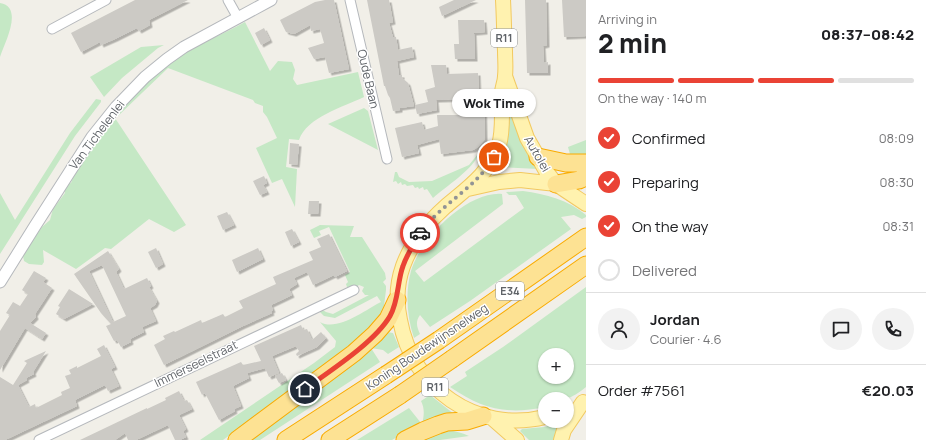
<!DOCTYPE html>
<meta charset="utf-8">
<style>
body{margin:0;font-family:Manrope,sans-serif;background:#f2f2f2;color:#202124;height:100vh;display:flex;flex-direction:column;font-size:15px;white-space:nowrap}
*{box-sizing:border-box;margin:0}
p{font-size:13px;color:#757577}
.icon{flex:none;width:22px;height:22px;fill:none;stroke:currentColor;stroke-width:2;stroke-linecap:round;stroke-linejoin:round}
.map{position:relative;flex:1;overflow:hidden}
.details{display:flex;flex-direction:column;background:#fff;width:340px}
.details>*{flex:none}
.tools{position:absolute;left:538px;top:348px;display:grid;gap:8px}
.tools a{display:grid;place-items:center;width:36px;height:36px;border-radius:50%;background:#fff;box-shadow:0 1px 3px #0004;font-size:20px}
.pin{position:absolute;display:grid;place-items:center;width:34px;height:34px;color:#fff;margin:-17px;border:2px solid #fff;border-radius:50%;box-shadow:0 1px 4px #0007}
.courier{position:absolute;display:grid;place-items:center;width:40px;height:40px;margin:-20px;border:3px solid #ea4335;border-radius:50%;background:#fff;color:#222;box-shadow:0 1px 5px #0007}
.bubble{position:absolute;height:28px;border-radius:14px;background:#fff;box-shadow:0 1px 3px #0004;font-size:13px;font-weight:800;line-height:28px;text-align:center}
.overview em{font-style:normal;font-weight:800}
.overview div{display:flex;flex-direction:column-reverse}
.overview{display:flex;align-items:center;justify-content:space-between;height:68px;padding:0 12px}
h1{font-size:26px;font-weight:800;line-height:30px}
.bar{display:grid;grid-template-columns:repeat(4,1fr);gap:6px 4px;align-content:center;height:48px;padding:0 12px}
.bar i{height:5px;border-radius:3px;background:#e0e0e0}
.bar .active{background:#ea4335}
.bar p{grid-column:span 4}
.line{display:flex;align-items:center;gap:10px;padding:0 12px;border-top:1px solid #e0e0e0}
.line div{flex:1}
.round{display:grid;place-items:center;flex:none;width:42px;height:42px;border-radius:21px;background:#f2f2f2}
ol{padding:0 12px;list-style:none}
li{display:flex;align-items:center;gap:12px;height:44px}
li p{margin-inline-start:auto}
li .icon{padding:4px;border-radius:50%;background:#ea4335;color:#fff;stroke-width:4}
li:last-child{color:#757577}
li i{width:22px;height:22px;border:2px solid #e0e0e0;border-radius:50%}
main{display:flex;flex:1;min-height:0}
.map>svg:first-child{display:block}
.green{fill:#c5e8c5;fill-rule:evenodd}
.building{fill:#cccac5;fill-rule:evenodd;filter:url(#shadow)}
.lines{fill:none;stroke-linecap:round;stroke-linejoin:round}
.minor-casing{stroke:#b5b8bc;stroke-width:11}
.tertiary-casing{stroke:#b5b8bc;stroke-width:13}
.primary-casing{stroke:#f2c960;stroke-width:16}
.motorway-casing{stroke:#f9ab00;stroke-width:19}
.minor{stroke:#fff;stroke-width:9}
.tertiary{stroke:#fff;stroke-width:11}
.primary{stroke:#fff2af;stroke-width:14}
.motorway{stroke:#fde293;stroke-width:17}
.motorway-bridge-casing{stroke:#f9ab00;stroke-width:19;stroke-linecap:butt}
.motorway-bridge{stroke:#fde293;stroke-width:17}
.done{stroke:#929495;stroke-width:4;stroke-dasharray:0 7.2}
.route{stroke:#ea4335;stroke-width:5}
.labels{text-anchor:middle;stroke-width:3;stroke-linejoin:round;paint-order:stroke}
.shield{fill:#fff;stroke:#8f9295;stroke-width:1}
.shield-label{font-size:11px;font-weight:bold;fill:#5f6368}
.street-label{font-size:12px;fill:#5f6368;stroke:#fff}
</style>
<main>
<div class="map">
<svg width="586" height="440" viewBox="0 0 586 440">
<defs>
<filter id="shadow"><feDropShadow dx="2.5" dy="2.5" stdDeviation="0" flood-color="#0004"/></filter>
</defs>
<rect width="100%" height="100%" fill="#f1efe8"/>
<path class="green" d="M0,3C24,7 5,42 0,57Z
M245,22L270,71L278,61L292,62L295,70L293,79L297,85L358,72L364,97C343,107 307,117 299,140L289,139L286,167L297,169L295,207L282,179L272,183L256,148L277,138L267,117L263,112V106L255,103L253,100L168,68L118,116L115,113C135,94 154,72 177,58C199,44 223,34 245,22Z
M164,45L158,48L122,78L104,97L90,77L141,47Z
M96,99L101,100V102L75,136L0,254V193L15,220L70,133Z
M364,108L368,111L378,150L328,124Z
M507,114H510L527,151L538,169L499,167L497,164Z
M113,115L186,225L174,232L149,219L111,249L105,248L76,269L43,250L44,262L42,265L29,264L24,261L23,256L29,245L42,227L50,220L53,209L65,193L64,188L67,184L71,183L74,175L76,173V172Z
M586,140V157L571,158L568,147Z
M478,154C476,167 444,188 433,198L427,189L424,190L423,187L419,189L418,187L415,188L413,185L407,186L405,184L402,185L401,182L398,184L396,181L393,182L395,172H397L399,177L409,182L432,181L469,165Z
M523,191C546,194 568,200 586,215V217L582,219L574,215L561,217L571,229L470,301L430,327L420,315C415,322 417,327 420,334L414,338C407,317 405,293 411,271C420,239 467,191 502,194L503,204L415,271L424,282L524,208L516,195H509L506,192Z
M320,225L354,226L350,237H362L385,273L386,279L383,282L386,286V290L383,314L352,345L223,440H200L314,363L335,347L336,341L320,322C337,332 365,310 381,302L377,296L335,318L324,316L318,310L321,309L326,312L333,314L369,295H365L362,291L364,287L359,285L355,288L349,289L347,287L346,284L348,282L345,275L350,272L329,227L319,231L321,235L314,238L310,230Z
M586,287V387C568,401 567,399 545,399V407C507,415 482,409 450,387L467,376L465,372L503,347ZM545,355H567V377H545Z
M387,332L393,333L399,347L388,354L383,350L371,348L380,362L260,440H244Z
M430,395L454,414L422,424C424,416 425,409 421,401Z
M409,408L421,423L392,440H357Z
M563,422L556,440H529L520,431L522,429L544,427Z
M443,431C453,430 460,432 469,436L440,440H418Z"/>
<path class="building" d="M135,0H188L149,20L150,25L139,31L137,28L115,39L101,45L100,42L81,52L71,33Z
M325,0H334L349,69L329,73L325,57L314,59L308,48L324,43L320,29L311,31L310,25L294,34L286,32L280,20L315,2Z
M367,0H389L393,22L389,23L393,37H396L398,50L412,47L414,57L397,61L399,75H402V78L408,83L414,106L400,108V110L393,111L390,98L388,95L385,86H384Z
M454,0H476L442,16L439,7Z
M525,0H546L547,45L543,46L544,63L548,62V73H527Z
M562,0H586V36L564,37Z
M458,20H484L485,32L474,33L475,59H455L454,44H459Z
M264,28L270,40L261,45L255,33Z
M431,65H446L447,74L478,73L479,98H484L485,139L478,147L473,150L441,154L439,139L417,145L419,153L402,157L395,128L422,122L424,130L438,126L437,115H465V99L436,100L437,110L417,114L415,105L428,102L425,90L435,87Z
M290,143L299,144L297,165L289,164Z
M264,176L267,183L263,185L267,192L260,195L253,181Z
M309,201H319L318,214H308Z
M227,212L234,225L223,230L217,216Z
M292,229L299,242L291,246L285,232Z
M329,234L347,271L335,277L334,275L313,285L307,272L294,278L297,284L289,289L292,295L271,305L273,310L271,311L272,313L243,326L164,365L154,345L165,339L163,336L174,331L175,332L201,320L202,323L223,314L225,317L243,308L239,301L276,284L273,277L313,260L309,252L321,247L317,239Z
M156,248L163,264L156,268L148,252Z
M258,248L263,259L237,272L232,260Z
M108,251L119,269L116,272L124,289L147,278L151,286L149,287L157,301L155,305L150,308L156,321L142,327L144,332L130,339L131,342L121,347L117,340L114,341L106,326L111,324L101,313L74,274ZM102,265L126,316L113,322L89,271Z
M34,271L46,278L43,282L52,288L35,314L36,317L30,323L46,333L42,339L25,328L0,370V331L10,315L6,313L13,302L20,306L28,294L22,290Z
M69,289L93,304L64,319L56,314L60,307L58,306Z
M301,325L303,330L307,329L312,340L321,332L326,338L317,347L297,356L296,354L299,351L296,346L272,356L279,373L269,377L265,368L247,373L249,378L233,386L241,406L234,409L235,411L219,420L206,395L204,393L202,395L196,382L241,362L243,365L261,361L254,346Z
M104,345L115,367L111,369L119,386L108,391L105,385L75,400L77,406L5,440H0V377L13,385L27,363L24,361L46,351L33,372L34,374L26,378L27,380L18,385L29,407L35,404L36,408L62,395L61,392L70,388L65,376L71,374L69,370L77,366V368L101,356L97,349Z
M282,373L286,380L279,383L275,376Z
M179,391L184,401L187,400L192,409L179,415L186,429L183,431L186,437L180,440H175L168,425L136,440H128L125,433L115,440H80L147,408V409L166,400L165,398Z"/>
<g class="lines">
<defs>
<path id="minor" d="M228,0L238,18
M350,0L387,159
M52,29L106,0
M39,440L354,290"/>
<path id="tertiary" d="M0,282L35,226L92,137L116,107L145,77L167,59L184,47L271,0"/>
<path id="primary" d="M503,0C504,17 504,34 505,51C505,59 506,68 505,76C505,82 502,87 502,93C501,110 504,128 499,145C490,173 466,189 445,207C427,223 411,244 403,266C397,283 396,302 400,320C412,388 476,434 545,417
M505,76L527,138L546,171L556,184L586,204
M468,189L499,182L520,180L556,184
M493,419L517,440
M561,440L564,430L583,402"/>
<path id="motorway" d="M538,157L566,163H586
M556,184L579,180L586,177
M439,340L586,237
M452,359L586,265
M237,440L354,353L375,334L388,319L397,300
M286,440L386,375
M330,440L400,395
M405,440L423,431L438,425L447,422L467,421L483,416"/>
</defs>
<use href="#minor" class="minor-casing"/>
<use href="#tertiary" class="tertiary-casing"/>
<use href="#primary" class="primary-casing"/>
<use href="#motorway" class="motorway-casing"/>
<use href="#minor" class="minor"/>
<use href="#tertiary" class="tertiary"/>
<use href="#primary" class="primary"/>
<use href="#motorway" class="motorway"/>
<defs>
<path id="motorway-bridge" d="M386,375L439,340
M400,395L452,359"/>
</defs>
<use href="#motorway-bridge" class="motorway-bridge-casing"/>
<use href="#motorway-bridge" class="motorway-bridge"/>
</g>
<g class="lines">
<path class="done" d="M420,233C441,204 476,188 494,157"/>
<path class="route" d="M305,389C330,371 375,342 390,316C399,300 397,282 403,266C407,254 414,244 420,233"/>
</g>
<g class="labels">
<g class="shield">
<rect x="491" y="29" width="26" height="18" rx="3"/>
<rect x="496" y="282" width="28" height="18" rx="3"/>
<rect x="422" y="378" width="26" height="18" rx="3"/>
</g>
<g class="shield-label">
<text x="504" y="42">R11</text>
<text x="510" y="295">E34</text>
<text x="435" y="391">R11</text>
</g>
<g class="street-label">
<text transform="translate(368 79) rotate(77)" y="4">Oude Baan</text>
<text transform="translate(97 135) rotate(-53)" y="4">Van Tichelenlei</text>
<text transform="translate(537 154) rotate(60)" y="4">Autolei</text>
<text transform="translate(427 347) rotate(-34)" y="4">Koning Boudewijnsnelweg</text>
<text transform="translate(196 364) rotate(-26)" y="4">Immerseelstraat</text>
</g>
</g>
</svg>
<div class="tools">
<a>+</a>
<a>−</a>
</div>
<div class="pin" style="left:494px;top:157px;background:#ea580c"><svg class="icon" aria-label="bag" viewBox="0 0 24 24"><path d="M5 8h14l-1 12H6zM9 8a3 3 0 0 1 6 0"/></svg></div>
<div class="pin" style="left:305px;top:389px;background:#1f2937"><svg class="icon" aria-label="home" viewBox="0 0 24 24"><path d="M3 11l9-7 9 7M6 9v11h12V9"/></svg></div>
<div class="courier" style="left:420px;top:233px"><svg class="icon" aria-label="car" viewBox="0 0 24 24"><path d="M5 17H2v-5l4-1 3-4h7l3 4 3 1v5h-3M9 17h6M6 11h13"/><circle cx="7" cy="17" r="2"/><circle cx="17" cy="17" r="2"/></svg></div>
<div class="bubble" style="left:452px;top:89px;width:84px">Wok Time</div>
</div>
<section class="details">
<div class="overview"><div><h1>2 min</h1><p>Arriving in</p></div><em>08:37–08:42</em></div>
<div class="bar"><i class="active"></i><i class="active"></i><i class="active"></i><i></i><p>On the way · 140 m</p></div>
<ol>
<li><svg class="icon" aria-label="check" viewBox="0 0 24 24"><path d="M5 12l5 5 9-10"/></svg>Confirmed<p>08:09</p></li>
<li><svg class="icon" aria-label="check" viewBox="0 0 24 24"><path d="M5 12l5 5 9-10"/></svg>Preparing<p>08:30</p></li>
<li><svg class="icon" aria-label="check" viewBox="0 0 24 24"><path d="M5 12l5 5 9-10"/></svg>On the way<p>08:31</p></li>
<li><i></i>Delivered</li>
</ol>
<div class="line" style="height:72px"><a class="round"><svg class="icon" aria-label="person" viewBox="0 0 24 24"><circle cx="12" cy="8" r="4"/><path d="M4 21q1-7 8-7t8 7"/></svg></a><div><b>Jordan</b><p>Courier · 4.6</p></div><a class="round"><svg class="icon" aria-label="chat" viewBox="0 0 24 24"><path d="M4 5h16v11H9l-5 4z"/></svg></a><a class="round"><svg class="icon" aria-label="phone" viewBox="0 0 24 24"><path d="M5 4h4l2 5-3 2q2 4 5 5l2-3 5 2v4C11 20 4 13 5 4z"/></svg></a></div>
<div class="line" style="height:52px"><div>Order #7561</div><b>€20.03</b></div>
</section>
</main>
